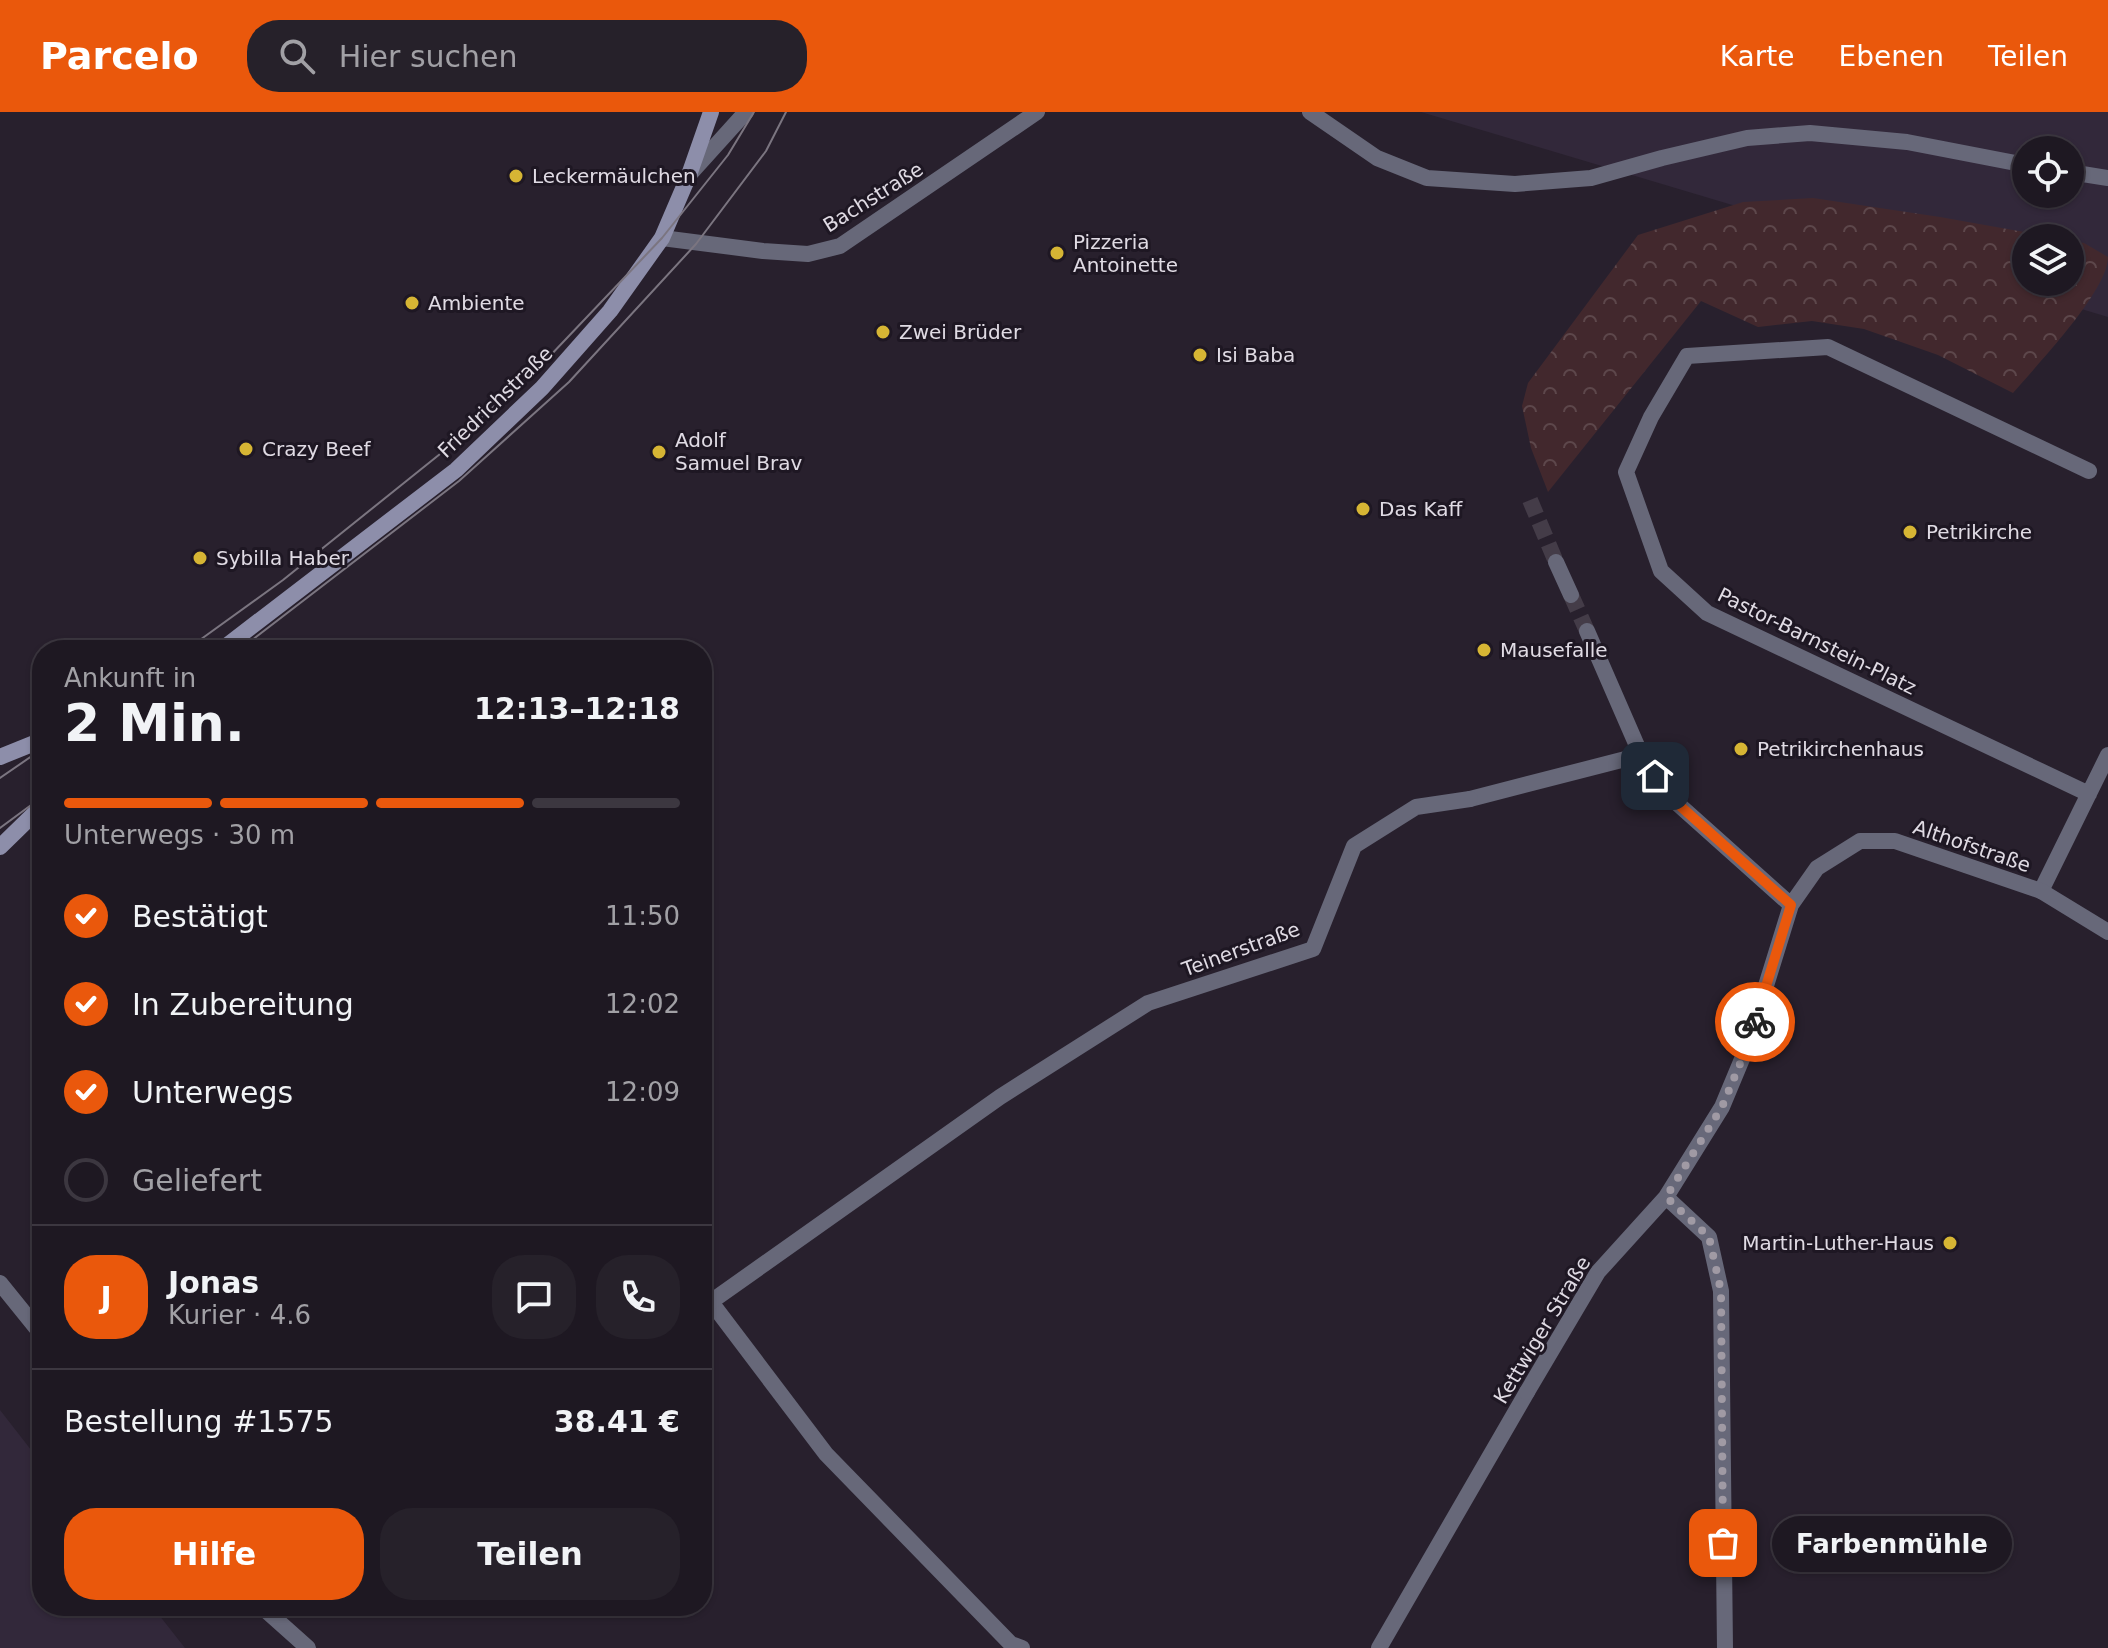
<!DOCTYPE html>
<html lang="de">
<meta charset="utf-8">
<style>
body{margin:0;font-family:"DejaVu Sans",sans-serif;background:#26212a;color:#f1f3f6;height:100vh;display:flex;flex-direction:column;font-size:30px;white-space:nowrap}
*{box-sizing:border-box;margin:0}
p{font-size:26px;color:#a1a0a5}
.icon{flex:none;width:44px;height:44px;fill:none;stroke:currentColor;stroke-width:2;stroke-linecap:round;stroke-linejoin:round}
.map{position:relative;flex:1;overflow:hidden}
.details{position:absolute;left:32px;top:528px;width:680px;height:976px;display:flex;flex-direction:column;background:#1e1822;border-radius:32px;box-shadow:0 2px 6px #0004,0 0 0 2px #3c3740}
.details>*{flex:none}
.buttons{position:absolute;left:2012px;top:24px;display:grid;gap:16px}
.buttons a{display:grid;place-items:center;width:72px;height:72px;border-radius:50%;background:#1e1822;box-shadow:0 2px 6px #0004,0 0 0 2px #3c3740;font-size:40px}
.pin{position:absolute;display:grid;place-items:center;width:68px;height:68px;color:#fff;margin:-34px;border-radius:16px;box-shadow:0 4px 12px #0006}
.courier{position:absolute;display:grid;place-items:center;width:80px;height:80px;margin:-40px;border:6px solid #ea580c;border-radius:50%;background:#fff;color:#222;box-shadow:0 2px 10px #0007}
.bubble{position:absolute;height:56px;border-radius:28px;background:#1e1822;box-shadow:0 2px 6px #0004,0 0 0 2px #3c3740;font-size:26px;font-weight:700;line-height:56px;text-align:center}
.headline em{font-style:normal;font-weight:700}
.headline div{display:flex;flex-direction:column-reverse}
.headline{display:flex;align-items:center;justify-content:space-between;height:136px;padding:0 32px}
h1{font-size:52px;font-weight:700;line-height:60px}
.bar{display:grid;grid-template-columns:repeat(4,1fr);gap:12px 8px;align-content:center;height:96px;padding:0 32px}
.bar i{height:10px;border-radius:6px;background:#3c3740}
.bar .on{background:#ea580c}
.bar p{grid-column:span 4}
.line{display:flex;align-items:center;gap:20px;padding:0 32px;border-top:2px solid #3c3740}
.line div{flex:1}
.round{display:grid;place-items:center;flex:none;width:84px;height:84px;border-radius:32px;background:#26212a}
ol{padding:0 32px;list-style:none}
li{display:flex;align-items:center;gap:24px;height:88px}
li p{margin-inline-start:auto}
li .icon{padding:8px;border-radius:50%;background:#ea580c;color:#fff;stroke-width:4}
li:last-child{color:#a1a0a5}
li i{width:44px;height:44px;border:4px solid #3c3740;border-radius:50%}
.cta{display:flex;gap:16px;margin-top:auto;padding:16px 32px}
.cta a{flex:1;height:92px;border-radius:32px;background:#ea580c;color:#fff;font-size:32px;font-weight:700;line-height:92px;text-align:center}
.cta a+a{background:#26212a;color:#f1f3f6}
header{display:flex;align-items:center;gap:48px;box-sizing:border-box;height:112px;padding:0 40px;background:#ea580c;color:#fff}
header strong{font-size:38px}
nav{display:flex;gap:44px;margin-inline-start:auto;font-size:28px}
.search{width:560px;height:72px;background:#26212a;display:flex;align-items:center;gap:20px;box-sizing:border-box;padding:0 28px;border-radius:32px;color:#a1a0a5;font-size:30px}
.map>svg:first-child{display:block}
.built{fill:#32283a;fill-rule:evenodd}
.forest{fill:url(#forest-crowns)}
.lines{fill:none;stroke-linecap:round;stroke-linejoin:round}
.pedestrian-tunnel{stroke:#443c48;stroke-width:16;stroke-dasharray:16 8;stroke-linecap:butt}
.service{stroke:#676879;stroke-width:16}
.pedestrian{stroke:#676879;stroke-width:16}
.minor{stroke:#676879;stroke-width:16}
.secondary{stroke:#8d8eaa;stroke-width:16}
.tram{stroke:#7b7580;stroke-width:2}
.done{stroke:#a09aa4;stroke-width:8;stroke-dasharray:0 14.4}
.route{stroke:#ea580c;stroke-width:10}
.poi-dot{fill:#d6b534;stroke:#1e1723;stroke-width:3}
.labels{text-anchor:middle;stroke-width:6;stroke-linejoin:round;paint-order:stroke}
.poi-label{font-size:20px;fill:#e0dbe4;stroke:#1e1723;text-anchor:start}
.street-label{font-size:20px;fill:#e0dbe4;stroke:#1e1723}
</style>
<header>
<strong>Parcelo</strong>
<div class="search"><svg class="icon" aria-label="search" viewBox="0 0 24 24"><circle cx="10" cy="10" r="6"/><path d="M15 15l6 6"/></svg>Hier suchen</div>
<nav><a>Karte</a><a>Ebenen</a><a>Teilen</a></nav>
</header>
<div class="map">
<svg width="2108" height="1536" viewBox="0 0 2108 1536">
<defs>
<pattern id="forest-crowns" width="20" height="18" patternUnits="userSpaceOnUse" patternTransform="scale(2)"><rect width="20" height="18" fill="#42282d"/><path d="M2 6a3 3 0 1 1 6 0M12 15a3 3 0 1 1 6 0" fill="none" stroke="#5d474b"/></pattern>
</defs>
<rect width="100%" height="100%" fill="#28202d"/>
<path class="built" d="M1421,0H2108V205ZM2026,38H2070V82H2026ZM2026,126H2070V170H2026Z
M0,1298L42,1352V1494H152L185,1536H0Z"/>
<path class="forest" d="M1813,86L1940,105L2057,126H2026V170H2070V129L2084,131L2108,145C2108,179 2036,254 2013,281L1938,243L1864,217L1812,209L1758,215L1701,189L1548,380L1531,336L1522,294L1528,271L1638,123L1743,90Z"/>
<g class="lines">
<path class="pedestrian-tunnel" d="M1530,388L1556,450
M1571,483L1587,519"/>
<path class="service" d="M689,63L746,0
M711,1190L826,1342L1011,1532L1022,1536"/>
<path class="pedestrian" d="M1556,450L1571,483
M2089,682L1707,501L1661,459L1626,360L1651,305L1687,244L1828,235L2089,359
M1470,687L1641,643L1587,519
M2041,779L2108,643
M1379,1536L1527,1280"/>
<path class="minor" d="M1310,0L1377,46L1427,66L1515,72L1591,66L1662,46L1747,26L1810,21L1907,30L2026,53
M2070,60L2108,66
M662,126L763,139L808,142L840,134L1037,0
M1641,643L1669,684L1791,793
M1666,1085L1709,1125L1721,1179L1725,1536
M0,1171L42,1223
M702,1196L1000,985L1148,891L1313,837L1354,734L1416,695L1470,687
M1527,1280L1598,1160L1666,1085L1722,995L1747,935L1791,793L1817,756L1860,729H1895L2041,779L2108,820
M261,1494L308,1536"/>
<path class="secondary" d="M221,538L456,358L542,276L610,199L662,126L689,63L711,0
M0,645L42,628
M0,735L42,694"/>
<path class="tram" d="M186,538L283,468L445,338L547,247L662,126L728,43L754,0
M239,538L459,369L569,270L696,132L766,39L786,0
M0,666L42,637
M0,716L42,685"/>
</g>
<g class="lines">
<path class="done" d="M1723,1431L1721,1179L1709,1125L1666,1085L1722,995L1747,935L1755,910"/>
<path class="route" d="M1655,664L1669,684L1791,793L1755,910"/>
</g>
<g class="poi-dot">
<circle cx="516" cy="64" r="8"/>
<circle cx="1057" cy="141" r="8"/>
<circle cx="412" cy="191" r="8"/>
<circle cx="883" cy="220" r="8"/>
<circle cx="1200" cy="243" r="8"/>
<circle cx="246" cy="337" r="8"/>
<circle cx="659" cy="340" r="8"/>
<circle cx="1363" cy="397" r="8"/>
<circle cx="1910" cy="420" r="8"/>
<circle cx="200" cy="446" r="8"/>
<circle cx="1484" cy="538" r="8"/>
<circle cx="1741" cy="637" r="8"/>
<circle cx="1950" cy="1131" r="8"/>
</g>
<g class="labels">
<g class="poi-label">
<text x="532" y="71">Leckermäulchen</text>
<text x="1073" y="137">Pizzeria<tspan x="1073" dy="23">Antoinette</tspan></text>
<text x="428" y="198">Ambiente</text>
<text x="899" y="227">Zwei Brüder</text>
<text x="1216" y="250">Isi Baba</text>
<text x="675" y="335">Adolf<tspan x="675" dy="23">Samuel Brav</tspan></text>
<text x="262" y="344">Crazy Beef</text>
<text x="1379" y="404">Das Kaff</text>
<text x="1926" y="427">Petrikirche</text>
<text x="216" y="453">Sybilla Haber</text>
<text x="1500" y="545">Mausefalle</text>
<text x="1757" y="644">Petrikirchenhaus</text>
<text x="1934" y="1138" text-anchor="end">Martin-Luther-Haus</text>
</g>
<g class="street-label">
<text transform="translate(873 85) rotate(-32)" y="7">Bachstraße</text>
<text transform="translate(495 290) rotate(-44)" y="7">Friedrichstraße</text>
<text transform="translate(1817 529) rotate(26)" y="7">Pastor-Barnstein-Platz</text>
<text transform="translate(1972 734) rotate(19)" y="7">Althofstraße</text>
<text transform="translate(1241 837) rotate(-20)" y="7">Teinerstraße</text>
<text transform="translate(1542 1218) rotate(-59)" y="7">Kettwiger Straße</text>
</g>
</g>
</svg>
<div class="buttons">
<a><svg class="icon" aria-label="locate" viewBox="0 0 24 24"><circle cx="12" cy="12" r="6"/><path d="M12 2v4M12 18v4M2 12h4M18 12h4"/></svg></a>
<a><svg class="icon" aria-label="layers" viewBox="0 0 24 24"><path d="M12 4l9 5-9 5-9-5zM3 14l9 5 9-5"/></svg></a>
</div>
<div class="pin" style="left:1723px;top:1431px;background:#ea580c"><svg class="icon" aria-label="bag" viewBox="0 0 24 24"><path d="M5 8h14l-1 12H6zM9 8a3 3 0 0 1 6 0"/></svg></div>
<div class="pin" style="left:1655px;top:664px;background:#1f2937"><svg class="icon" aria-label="home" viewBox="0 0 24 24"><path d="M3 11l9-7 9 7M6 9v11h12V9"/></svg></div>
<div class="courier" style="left:1755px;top:910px"><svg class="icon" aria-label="bike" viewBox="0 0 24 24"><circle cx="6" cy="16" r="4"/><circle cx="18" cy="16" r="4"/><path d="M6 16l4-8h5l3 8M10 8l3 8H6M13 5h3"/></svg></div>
<div class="bubble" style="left:1772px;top:1404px;width:240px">Farbenmühle</div>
<section class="details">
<div class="headline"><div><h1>2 Min.</h1><p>Ankunft in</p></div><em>12:13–12:18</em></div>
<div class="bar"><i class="on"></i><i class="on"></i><i class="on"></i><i></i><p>Unterwegs · 30 m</p></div>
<ol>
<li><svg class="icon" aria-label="check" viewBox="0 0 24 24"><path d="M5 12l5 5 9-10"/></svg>Bestätigt<p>11:50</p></li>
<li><svg class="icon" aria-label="check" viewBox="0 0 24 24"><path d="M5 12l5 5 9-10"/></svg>In Zubereitung<p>12:02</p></li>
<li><svg class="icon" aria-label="check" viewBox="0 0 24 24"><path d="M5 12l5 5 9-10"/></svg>Unterwegs<p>12:09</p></li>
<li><i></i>Geliefert</li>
</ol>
<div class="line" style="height:144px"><b class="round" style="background:#ea580c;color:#fff">J</b><div><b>Jonas</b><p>Kurier · 4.6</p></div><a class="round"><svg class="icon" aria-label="chat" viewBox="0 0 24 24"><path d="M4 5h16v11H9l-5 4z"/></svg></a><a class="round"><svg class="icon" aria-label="phone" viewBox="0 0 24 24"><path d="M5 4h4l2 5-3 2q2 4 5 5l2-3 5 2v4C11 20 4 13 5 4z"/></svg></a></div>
<div class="line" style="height:104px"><div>Bestellung #1575</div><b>38.41 €</b></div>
<div class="cta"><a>Hilfe</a><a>Teilen</a></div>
</section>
</div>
